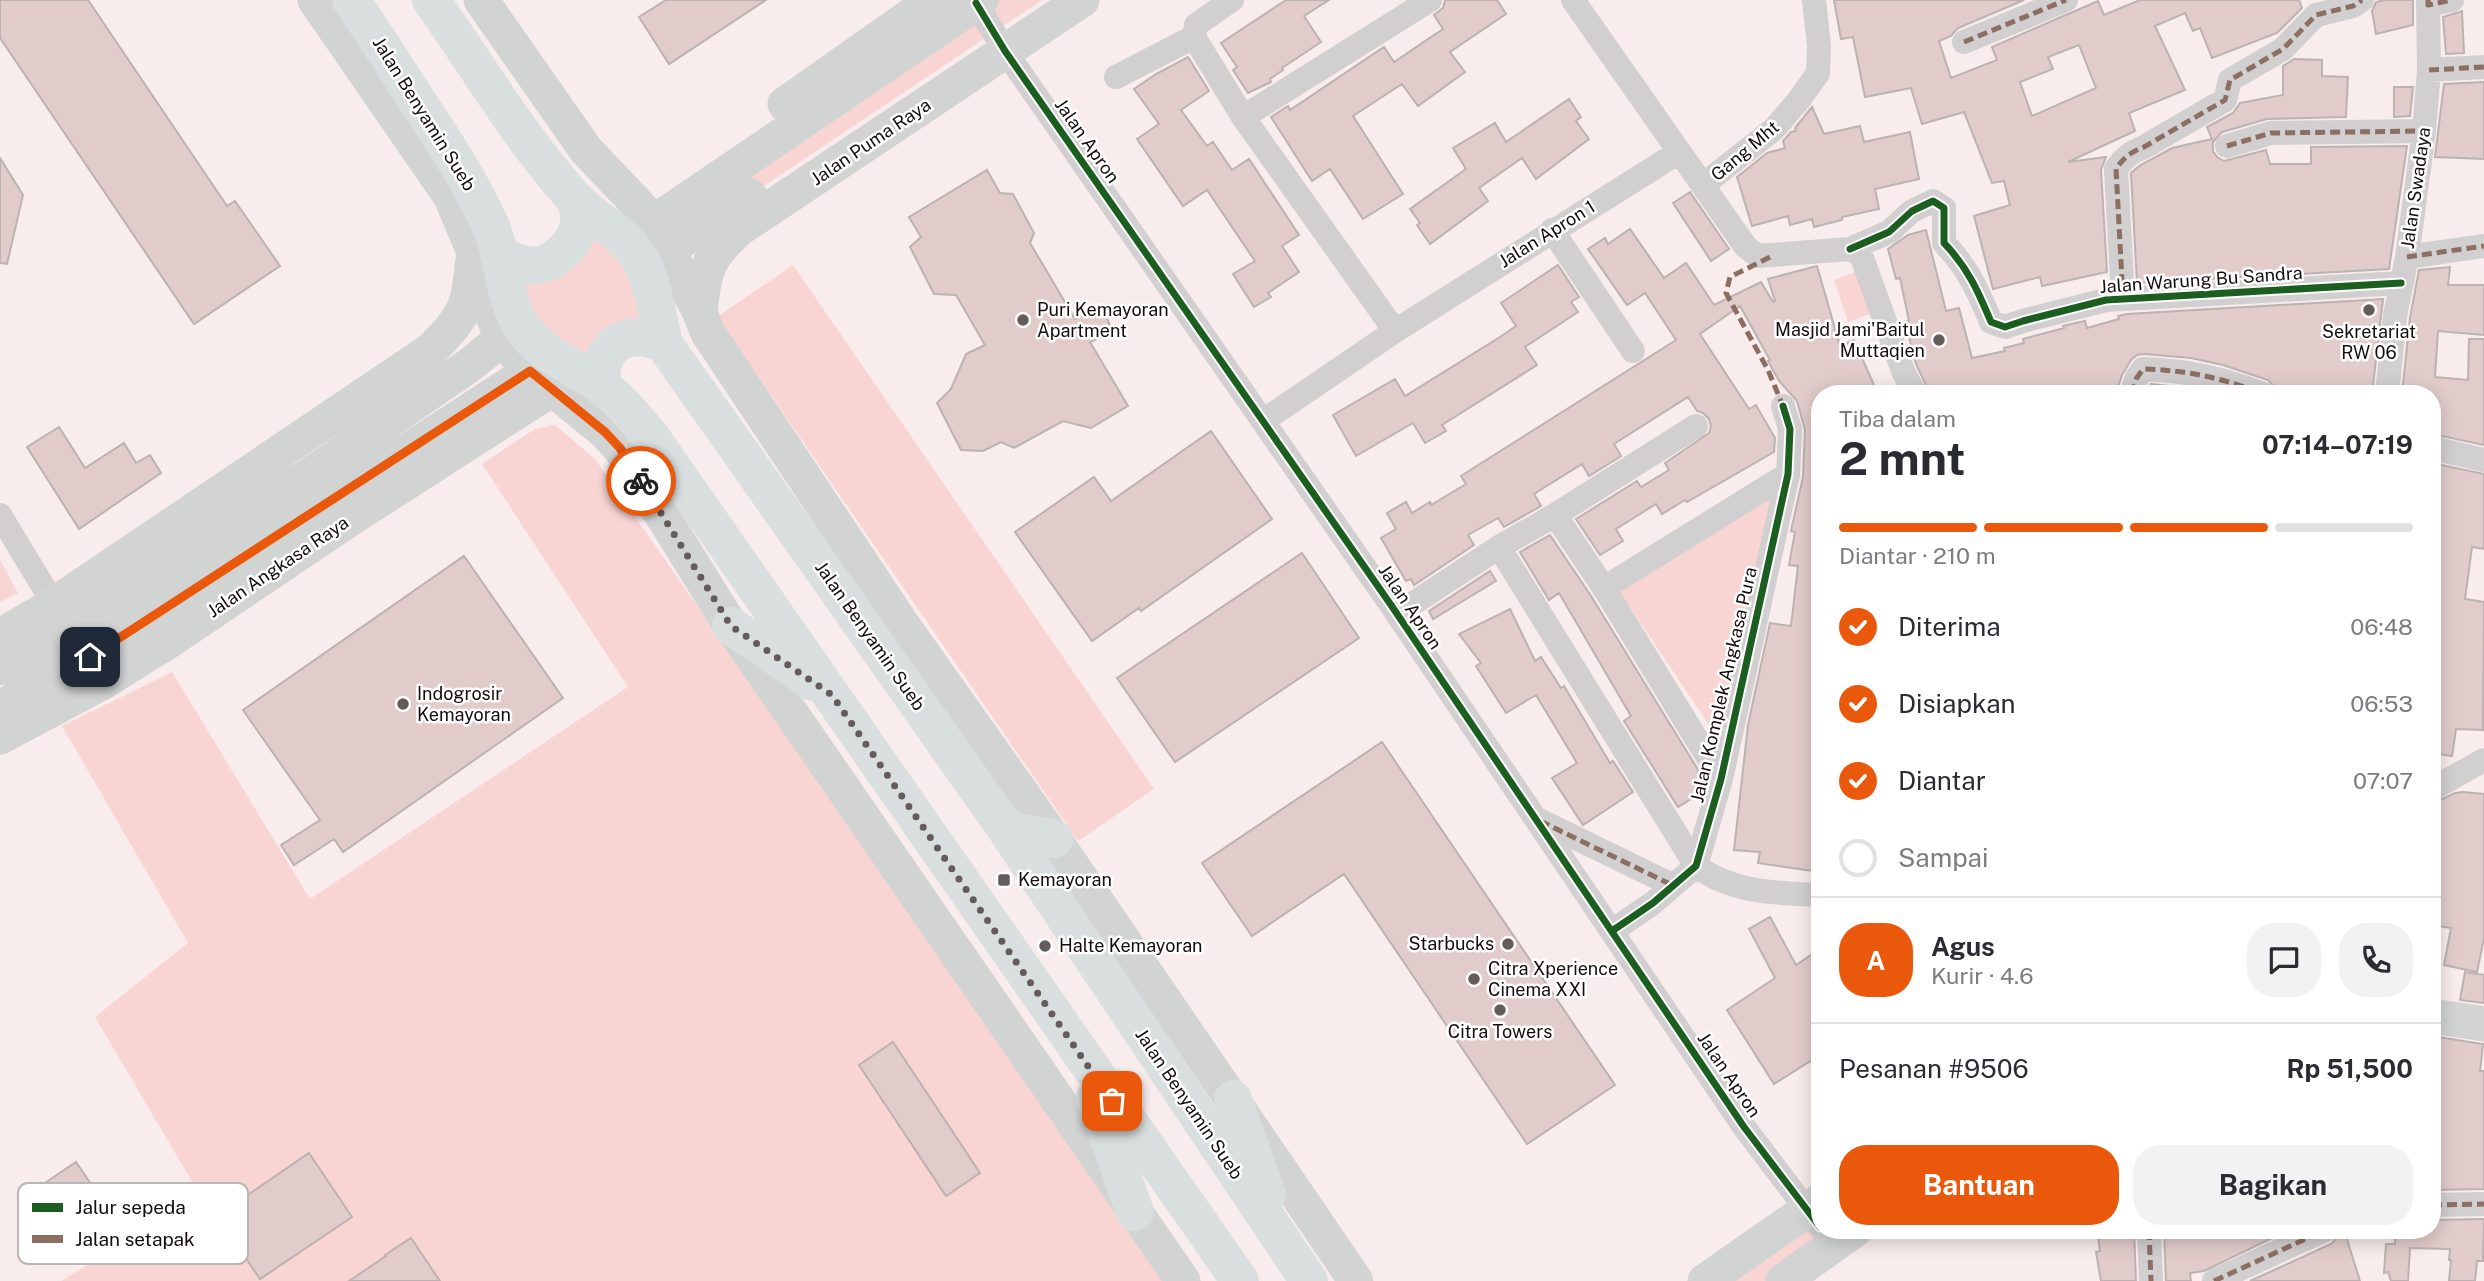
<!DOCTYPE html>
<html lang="id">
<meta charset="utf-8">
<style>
body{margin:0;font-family:"Public Sans",sans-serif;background:#f2f2f3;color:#2b2b33;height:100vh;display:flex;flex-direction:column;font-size:26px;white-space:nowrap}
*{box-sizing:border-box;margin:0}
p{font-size:23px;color:#7c7c81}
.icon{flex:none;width:38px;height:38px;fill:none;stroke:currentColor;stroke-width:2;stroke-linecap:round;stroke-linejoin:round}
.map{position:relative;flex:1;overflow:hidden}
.side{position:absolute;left:1811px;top:385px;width:630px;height:854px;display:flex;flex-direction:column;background:#fff;border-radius:28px;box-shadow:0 4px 18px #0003}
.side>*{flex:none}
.pin{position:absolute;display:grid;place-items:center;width:60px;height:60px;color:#fff;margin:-30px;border-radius:14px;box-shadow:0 4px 10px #0006}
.courier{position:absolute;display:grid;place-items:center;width:70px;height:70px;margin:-35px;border:5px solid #ea580c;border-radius:50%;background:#fff;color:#222;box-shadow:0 2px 9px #0007}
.head em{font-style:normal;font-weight:700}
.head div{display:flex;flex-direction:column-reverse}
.head{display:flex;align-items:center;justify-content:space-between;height:119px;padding:0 28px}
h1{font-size:46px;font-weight:700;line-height:52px}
.bar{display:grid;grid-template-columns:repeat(4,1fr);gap:10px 7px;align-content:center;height:84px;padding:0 28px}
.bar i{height:9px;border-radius:5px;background:#e1e1e2}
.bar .active{background:#ea580c}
.bar p{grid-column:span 4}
.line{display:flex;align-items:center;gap:18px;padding:0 28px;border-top:2px solid #e1e1e2}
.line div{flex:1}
.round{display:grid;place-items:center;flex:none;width:74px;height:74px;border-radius:28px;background:#f2f2f3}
ol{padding:0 28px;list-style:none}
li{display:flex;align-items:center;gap:21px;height:77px}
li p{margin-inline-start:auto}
li .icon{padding:7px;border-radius:50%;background:#ea580c;color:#fff;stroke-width:4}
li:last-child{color:#7c7c81}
li i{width:38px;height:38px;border:4px solid #e1e1e2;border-radius:50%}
.action{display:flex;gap:14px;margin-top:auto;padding:14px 28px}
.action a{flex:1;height:80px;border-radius:28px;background:#ea580c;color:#fff;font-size:28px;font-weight:700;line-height:80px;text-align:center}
.action a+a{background:#f2f2f3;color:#2b2b33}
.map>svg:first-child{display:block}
.green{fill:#f8d5d3}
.building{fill:#e1cccb;stroke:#bbb2b1;stroke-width:2;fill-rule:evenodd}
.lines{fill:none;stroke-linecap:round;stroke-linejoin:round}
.street{stroke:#d1cfcf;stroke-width:24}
.secondary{stroke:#d2d3d3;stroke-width:35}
.primary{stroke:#d9dfdf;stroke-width:38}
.quiet{stroke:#8d6e63;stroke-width:5;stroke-dasharray:10 5;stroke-linecap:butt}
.cycleway-casing{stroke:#fff;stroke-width:11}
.cycleway{stroke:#1b5e20;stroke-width:7}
.done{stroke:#655b5b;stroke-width:7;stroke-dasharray:0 12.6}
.route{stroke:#ea580c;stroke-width:9}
.poi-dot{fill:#655b5b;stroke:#fff;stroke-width:2.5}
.labels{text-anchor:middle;stroke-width:5;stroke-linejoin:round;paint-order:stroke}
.street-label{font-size:18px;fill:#150d0d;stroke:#fff}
.poi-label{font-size:18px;fill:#150d0d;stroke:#fff;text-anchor:start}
.key{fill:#fff;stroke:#b9b6b6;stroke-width:2}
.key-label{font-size:19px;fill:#150d0d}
</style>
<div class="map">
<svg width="2484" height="1281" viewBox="0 0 2484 1281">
<rect width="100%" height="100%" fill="#f9ecec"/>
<path class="green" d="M973,0H1042L668,250L642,209Z
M577,202L656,311L603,361L522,328L524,265L544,264Z
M793,265L1154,789L1078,841L717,317Z
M1858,271L1873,313L1848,322L1834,280Z
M555,425L595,459L1166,1281H61L200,1195L95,1017L188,943L62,726L172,672L310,899L628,687L482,464L535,429Z
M1775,487L1719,740L1616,586Z
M0,560L18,593L0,602Z
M1820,1201V1230L1783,1281H1705Z"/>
<path class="building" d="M0,0H88L227,206L235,201L280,266L194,324L0,38Z
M666,0H766L669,64L639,17Z
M1286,0H1329L1304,16L1321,42L1282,68L1283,70L1270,79L1271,82L1248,93L1233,70L1237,67L1221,43Z
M1445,0H1497L1506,14L1450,52L1465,72L1418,106L1402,84L1353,116L1403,194L1363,219L1330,169L1312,181L1271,117L1288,106L1290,110L1384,47L1394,62L1443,29L1434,15L1443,8Z
M1834,0H2024L1958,28L1951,36L1939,41L1951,78L1997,60L1992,47L2098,1L2104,15L2140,0H2299L2302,8L2277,33L2212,58L2200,28L2193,31L2185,13L2155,26L2185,90L2129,113L2135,131L2068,162L2106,157L2101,170L2107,272L2042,286L2040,277L1993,289L1974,216L2010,205L2004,181L1992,183L1964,112L1922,124L1911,88L1865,97L1853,37L1841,39ZM2079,45L2096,88L2032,116L2020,82L2053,69L2048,57Z
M2384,0H2413V25L2376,34L2372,11L2376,2Z
M2462,11L2464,53L2446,54L2443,17Z
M1188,57L1209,91L1181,110L1207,146L1213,142L1232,170L1249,159L1299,235L1282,246L1299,272L1268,293L1271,297L1254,307L1233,274L1255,261L1207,190L1183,206L1137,139L1159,124L1134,89L1156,74Z
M2294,59L2322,60V76L2348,77L2346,117L2267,119L2222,132L2213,142V151L2217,157L2224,161L2266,150L2270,164H2311V147L2407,146L2389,269L2137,283L2131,173L2139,166L2172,148L2212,139L2207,127L2233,113L2240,103L2283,95V66Z
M2484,82V159L2435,157L2444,84Z
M2394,87H2413L2410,116L2394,117Z
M1569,99L1581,117L1576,121L1589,139L1536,179L1522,158L1479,188L1488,201L1430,244L1417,225L1420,223L1410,209L1466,169L1453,148L1495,123L1506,142Z
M1812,107L1824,134L1860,126L1864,142L1910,132L1919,179L1875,189L1879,209L1842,217V220L1814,227L1812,219L1790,225L1788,216L1752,226L1737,177L1767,153L1785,148L1783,141L1791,132L1796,131L1795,128Z
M0,158L23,195L7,264L0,263Z
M987,170L1000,193L1013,194L1034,233L1030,243L1075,319L1102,307L1113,332L1090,342L1128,406L1091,428L1063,421L1014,448L1001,442L983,451L961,450L937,403L951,389L966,354L985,345L956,295L934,294L910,247L921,237L909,217Z
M1690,192L1729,249L1711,261L1673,203Z
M1630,229L1664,278L1686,263L1714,305L1761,282L1773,302L1775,301L1768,279L1817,266L1840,346L1854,340L1878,394H1820V727L1813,780L1820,782V872L1758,863L1760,852L1734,850L1748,725L1770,623L1791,626L1798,566L1789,565L1795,532L1791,531L1803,477L1805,430L1797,401L1779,381L1768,361L1770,360L1740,306L1700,334L1749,409L1756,405L1775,438L1774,452L1687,502L1685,500L1662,514L1656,504L1616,529L1623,541L1600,555L1576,519L1637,481L1641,487L1669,470L1665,463L1709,433L1711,426L1709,419L1703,413L1697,411L1688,397L1614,444L1621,456L1589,476L1582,464L1534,494L1541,506L1504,527L1498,518L1468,535L1474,545L1414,585L1411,579L1406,581L1381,538L1396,529L1387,513L1406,502L1412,513L1430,502L1431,505L1466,484L1461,476L1676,340L1645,293L1627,305L1588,249L1605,238L1608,244Z
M1926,230L1946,311L1959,308L1972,358L2005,351L2004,348L2024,343L2023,339L2064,328L2063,326L2085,321L2087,328L2119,319L2118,316L2127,314L2383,299L2372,394H2289L2277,390L2268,380L2223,365L2191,358L2144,354L2137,355L2131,360L2122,375L2118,387L2094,394H1930L1916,364L1905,322L1909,321L1900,278L1896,279L1888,249L1908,235Z
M1558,265L1579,297L1571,302L1578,312L1525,347L1537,365L1442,425L1446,431L1425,443L1413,423L1356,456L1333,415L1395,379L1405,396L1500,337L1516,326L1501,303Z
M2450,267L2448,285H2484V335L2438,331L2435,377L2468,380L2469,339H2484V445L2432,434V394H2402L2410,318L2419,270Z
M2151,384L2187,388L2210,394H2147Z
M59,427L85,468L124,443L136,463L150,455L161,473L79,529L27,447Z
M1211,431L1272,519L1141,611L1139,608L1092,641L1015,532L1094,477L1111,501Z
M2432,463L2484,474V549L2472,547L2465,599L2484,602L2483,730L2456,729L2452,756L2432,753V698L2438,645L2432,644Z
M1550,535L1591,596L1705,781L1702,792L1678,807L1624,721L1631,716L1559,593L1549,600L1520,552Z
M1302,553L1359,638L1175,762L1117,678Z
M464,556L563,698L343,852L334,839L294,865L281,845L320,820L243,710Z
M1490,571L1496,581L1433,619L1429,611Z
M1510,609L1535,661L1541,657L1561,688L1564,686L1610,763L1613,761L1633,792L1583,825L1552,778L1577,763L1536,695L1506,713L1476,666L1481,663L1459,634Z
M1382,742L1615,1085L1527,1144L1344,874L1252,936L1202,863Z
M2463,792L2484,794V938L2477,972L2444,965L2451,928L2432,925V804L2455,793Z
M1770,917L1796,965L1814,953L1820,963V1055L1774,1084L1727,1010L1775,978L1749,929Z
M2465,972L2484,975V1003L2460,1000Z
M2432,1036L2483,1044L2480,1071H2484V1189L2432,1190Z
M893,1042L980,1173L946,1196L859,1065Z
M309,1153L352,1217L260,1279L217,1216Z
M76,1162L104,1203L74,1224L45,1183Z
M2484,1219L2483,1261H2477L2475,1281H2449L2451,1260H2449L2450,1249L2410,1248L2408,1281H2391L2388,1272L2384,1273L2386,1244H2395V1230H2432V1220Z
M2097,1230H2134L2136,1281H2101L2096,1252L2100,1251Z
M2164,1230H2289L2204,1271L2190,1273L2191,1281H2166Z
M2346,1236L2360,1281H2250L2331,1244L2337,1238Z
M411,1238L440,1281H349L386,1256L385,1255Z"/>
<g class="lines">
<path class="street" d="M1232,0L1196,25L1194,37L1243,117L1395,331
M1573,0L1746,247L1758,256L1850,249L1861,255L1903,371L1915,394
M976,3L1005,51L1391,605L1744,1127L1820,1227
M2428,5L2452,0
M1964,42L2066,0
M2429,70L2484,67
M1116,77L1194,37
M1243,117L1430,0
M2227,146L2271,133L2424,131
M1703,185L1774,129L1799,100L1818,73L1819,46L1814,0
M1552,230L1633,351
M1850,249L1889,232L1912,211L1933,201L1944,208V243C1968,268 1978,291 1991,322L2005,327L2023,321L2106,300L2401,283
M2407,257L2484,246
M2123,299L2116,169C2123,158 2131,152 2144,147L2225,100L2230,80L2283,49L2316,15L2353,6L2362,0
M2132,394L2136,379L2143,369C2186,370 2223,378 2263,394
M2387,394L2395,316L2407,257L2424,131L2429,70L2428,0
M1263,421L1395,331L1679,152
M2432,448L2484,460
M0,515L61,616
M1555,515L1604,588L1721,779
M1499,547L1696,866C1733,893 1775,893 1820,895
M1604,588L1788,474
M1397,614L1499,547L1555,515L1696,426
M2432,789L2484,760
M1537,819L1672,885
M1612,931L1653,903L1696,866L1721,779L1788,474L1790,429L1783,406
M2432,1205L2484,1204
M2149,1230L2151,1281
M2214,1281L2325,1230"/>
<path class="secondary" d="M315,0L451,197L473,250L489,306L502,339L530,371L605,432L620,448L731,626L1183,1281
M481,0L586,150L642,209L668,250L700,313L708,333L900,621L1054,839L1356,1281
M785,104L933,0
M651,224L981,0
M668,250L750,196
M700,313C704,270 707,258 739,229L1082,0
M0,636L53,605L431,350C462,318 469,310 472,265
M0,668L70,628L311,474L467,367L502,339
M0,708L90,657L530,371
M0,737L105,681L166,643L350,519L552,389
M2432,1016L2484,1024
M1705,1281L1820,1201
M1783,1281L1855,1230"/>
<path class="primary" d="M351,0C375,35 398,71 421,107C446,144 470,181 489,222C505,257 501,293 522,327C541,357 577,366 603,387C621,401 636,419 651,437L1240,1281
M431,0C478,66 520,139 575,199C596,222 625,232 641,261C654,285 658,318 664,344L1006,829L1309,1281
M501,256C508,259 515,262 522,264C548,272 574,248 579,224C580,217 578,209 577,202
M602,386C597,345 627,326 664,344
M731,626L813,682
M1006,829L1054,839
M1095,1098L1135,1212
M1233,1099L1267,1195"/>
<path class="quiet" d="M2428,0V5L2452,0
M1964,42L2066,0
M2429,70L2484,67
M2227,146L2271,133L2424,131
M1770,257L1730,277L1726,293L1768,370L1783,406
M2407,257L2484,246
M2123,299L2116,169C2123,158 2131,152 2144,147L2225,100L2230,80L2283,49L2316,15L2353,6L2362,0
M2132,394L2136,379L2143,369C2186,370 2223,378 2263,394
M1540,821L1672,885
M2432,1205L2484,1204
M2149,1230L2151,1281
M2214,1281L2325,1230"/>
<defs>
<path id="cycleway" d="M976,3L1005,51L1391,605L1744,1127L1820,1227
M1850,249L1889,232L1912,211L1933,201L1944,208V243C1968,268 1978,291 1991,322L2005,327L2023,321L2106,300L2401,283
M1612,931L1653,903L1696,866L1721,779L1788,474L1790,429L1783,406"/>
</defs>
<use href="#cycleway" class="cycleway-casing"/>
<use href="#cycleway" class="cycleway"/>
</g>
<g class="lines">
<path class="done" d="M641,481L731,626L832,695L1112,1101"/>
<path class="route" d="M90,657L530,371L605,432L620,448L641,481"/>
</g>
<g class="poi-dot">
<circle cx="2369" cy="310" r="7"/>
<circle cx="1023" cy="320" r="7"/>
<circle cx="1939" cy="340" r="7"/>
<circle cx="403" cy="704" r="7"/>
<rect x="997" y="873" width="14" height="14" rx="3.5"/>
<circle cx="1508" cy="944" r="7"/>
<circle cx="1045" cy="946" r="7"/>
<circle cx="1474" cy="979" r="7"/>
<circle cx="1500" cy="1010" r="7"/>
</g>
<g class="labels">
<g class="street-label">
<text transform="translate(424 114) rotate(58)" y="6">Jalan Benyamin Sueb</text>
<text transform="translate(1087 141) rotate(55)" y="6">Jalan Apron</text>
<text transform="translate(871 142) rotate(-34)" y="6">Jalan Puma Raya</text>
<text transform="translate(1745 151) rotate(-40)" y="6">Gang Mht</text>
<text transform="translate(2416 188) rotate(-82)" y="6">Jalan Swadaya</text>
<text transform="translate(1547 234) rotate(-32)" y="6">Jalan Apron 1</text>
<text transform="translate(2201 280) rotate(-4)" y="6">Jalan Warung Bu Sandra</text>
<text transform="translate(278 567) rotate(-34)" y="6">Jalan Angkasa Raya</text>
<text transform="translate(1410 607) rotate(56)" y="6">Jalan Apron</text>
<text transform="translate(870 636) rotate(55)" y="6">Jalan Benyamin Sueb</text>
<text transform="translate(1724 685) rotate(-77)" y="6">Jalan Komplek Angkasa Pura</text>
<text transform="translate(1729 1075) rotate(56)" y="6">Jalan Apron</text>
<text transform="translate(1189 1104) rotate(56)" y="6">Jalan Benyamin Sueb</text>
</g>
<g class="poi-label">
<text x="1037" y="316">Puri Kemayoran<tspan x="1037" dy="21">Apartment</tspan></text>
<text x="1925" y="336" text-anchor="end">Masjid Jami'Baitul<tspan x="1925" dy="21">Muttaqien</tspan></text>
<text x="2369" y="338" text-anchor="middle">Sekretariat<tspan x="2369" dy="21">RW 06</tspan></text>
<text x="417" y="700">Indogrosir<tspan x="417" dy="21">Kemayoran</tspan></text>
<text x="1018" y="886">Kemayoran</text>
<text x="1494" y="950" text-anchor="end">Starbucks</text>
<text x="1059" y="952">Halte Kemayoran</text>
<text x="1488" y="975">Citra Xperience<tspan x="1488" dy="21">Cinema XXI</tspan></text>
<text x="1500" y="1038" text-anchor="middle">Citra Towers</text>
</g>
</g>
<rect x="18" y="1183" width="230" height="81" rx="10" class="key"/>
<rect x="32" y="1203" width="31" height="9" fill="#1b5e20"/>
<rect x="32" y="1235" width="31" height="8" fill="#8d6e63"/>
<g class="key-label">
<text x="75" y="1214">Jalur sepeda</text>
<text x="75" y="1246">Jalan setapak</text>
</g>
</svg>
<div class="pin" style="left:1112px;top:1101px;background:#ea580c"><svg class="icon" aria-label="bag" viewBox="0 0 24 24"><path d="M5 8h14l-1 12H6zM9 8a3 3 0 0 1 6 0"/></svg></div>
<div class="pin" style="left:90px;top:657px;background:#1f2937"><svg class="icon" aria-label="home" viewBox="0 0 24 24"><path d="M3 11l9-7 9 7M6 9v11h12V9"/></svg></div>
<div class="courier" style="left:641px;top:481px"><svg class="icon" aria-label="bike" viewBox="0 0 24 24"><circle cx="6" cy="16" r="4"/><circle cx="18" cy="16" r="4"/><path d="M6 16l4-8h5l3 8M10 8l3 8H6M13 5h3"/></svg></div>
<section class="side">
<div class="head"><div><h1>2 mnt</h1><p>Tiba dalam</p></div><em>07:14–07:19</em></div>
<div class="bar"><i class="active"></i><i class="active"></i><i class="active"></i><i></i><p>Diantar · 210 m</p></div>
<ol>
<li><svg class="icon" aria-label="check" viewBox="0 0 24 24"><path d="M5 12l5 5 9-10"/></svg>Diterima<p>06:48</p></li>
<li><svg class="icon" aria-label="check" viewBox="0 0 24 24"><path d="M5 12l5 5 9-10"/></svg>Disiapkan<p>06:53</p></li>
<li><svg class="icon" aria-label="check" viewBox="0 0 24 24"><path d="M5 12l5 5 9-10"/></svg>Diantar<p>07:07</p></li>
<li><i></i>Sampai</li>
</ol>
<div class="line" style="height:126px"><b class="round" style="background:#ea580c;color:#fff">A</b><div><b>Agus</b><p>Kurir · 4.6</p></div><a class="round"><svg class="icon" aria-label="chat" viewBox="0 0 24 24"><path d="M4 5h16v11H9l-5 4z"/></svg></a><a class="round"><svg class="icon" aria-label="phone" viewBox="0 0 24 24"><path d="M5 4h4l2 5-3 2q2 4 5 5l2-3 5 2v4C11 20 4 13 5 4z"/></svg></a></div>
<div class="line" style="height:91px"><div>Pesanan #9506</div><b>Rp 51,500</b></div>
<div class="action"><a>Bantuan</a><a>Bagikan</a></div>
</section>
</div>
